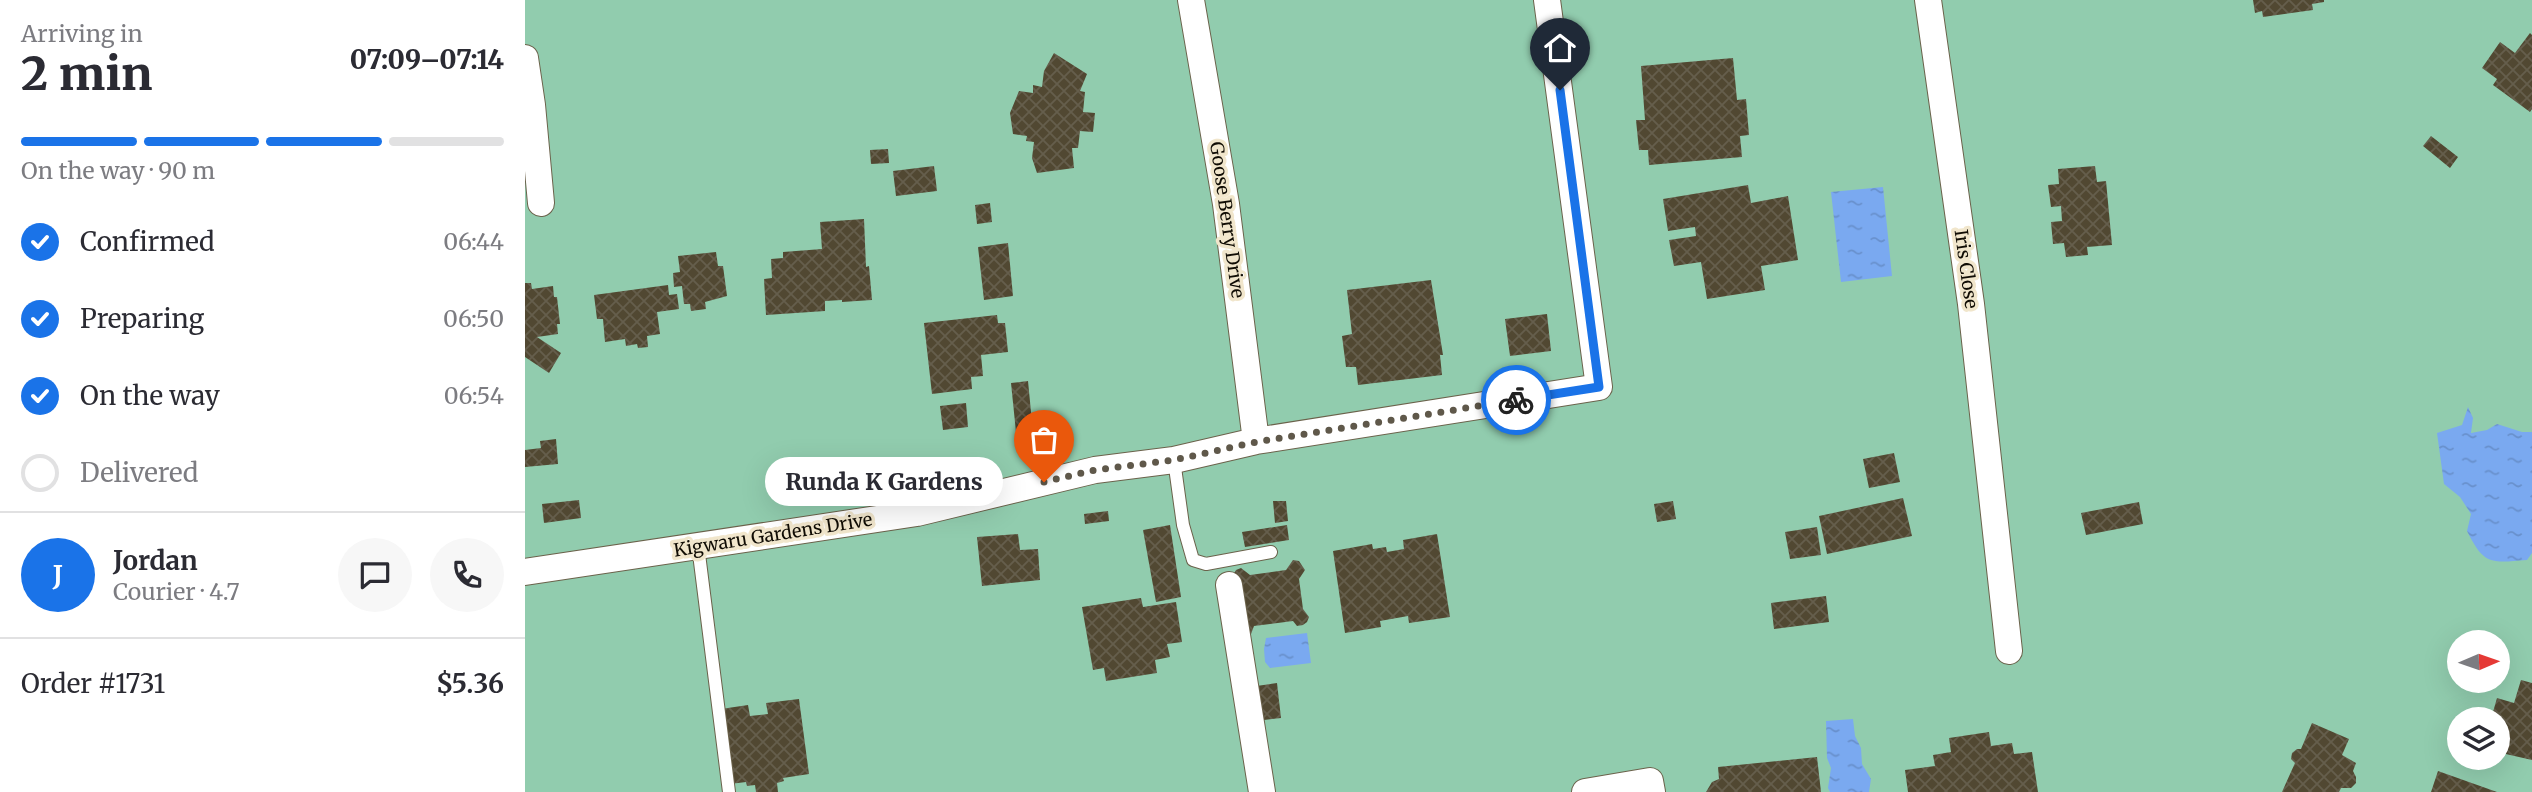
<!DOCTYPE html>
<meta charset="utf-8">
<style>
body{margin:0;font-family:Merriweather,serif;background:#f7f7f7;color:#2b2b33;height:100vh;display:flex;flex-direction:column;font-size:26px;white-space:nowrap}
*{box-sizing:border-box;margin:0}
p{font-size:23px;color:#7c7c81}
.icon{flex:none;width:38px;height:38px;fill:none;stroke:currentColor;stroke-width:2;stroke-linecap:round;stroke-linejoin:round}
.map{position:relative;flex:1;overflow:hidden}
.side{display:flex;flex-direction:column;background:#fff;width:525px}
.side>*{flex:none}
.needle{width:46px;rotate:88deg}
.tools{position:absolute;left:1922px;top:630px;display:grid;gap:14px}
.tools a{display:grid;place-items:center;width:63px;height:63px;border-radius:50%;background:#fff;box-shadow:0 7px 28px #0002;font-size:35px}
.pin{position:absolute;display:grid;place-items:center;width:60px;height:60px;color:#fff;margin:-72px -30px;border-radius:50% 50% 50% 0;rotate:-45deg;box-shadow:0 0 7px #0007}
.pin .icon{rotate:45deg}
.courier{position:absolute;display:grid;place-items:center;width:70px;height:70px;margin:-35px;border:5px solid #1a73e8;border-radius:50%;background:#fff;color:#222;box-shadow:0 2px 9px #0007}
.bubble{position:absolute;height:49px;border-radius:24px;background:#fff;box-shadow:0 7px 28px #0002;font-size:23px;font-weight:800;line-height:49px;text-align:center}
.headline em{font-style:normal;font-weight:800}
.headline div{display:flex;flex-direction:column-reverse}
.headline{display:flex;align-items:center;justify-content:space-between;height:119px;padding:0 21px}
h1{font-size:46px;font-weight:800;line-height:52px}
.bar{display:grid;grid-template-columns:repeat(4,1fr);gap:10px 7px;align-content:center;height:84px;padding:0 21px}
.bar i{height:9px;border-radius:5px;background:#e1e1e2}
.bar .current{background:#1a73e8}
.bar p{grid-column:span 4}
.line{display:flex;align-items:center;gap:18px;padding:0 21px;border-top:2px solid #e1e1e2}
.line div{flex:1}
.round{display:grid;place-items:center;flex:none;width:74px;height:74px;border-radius:37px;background:#f7f7f7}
ol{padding:0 21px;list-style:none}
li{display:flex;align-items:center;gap:21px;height:77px}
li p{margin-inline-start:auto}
li .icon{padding:7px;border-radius:50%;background:#1a73e8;color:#fff;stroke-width:4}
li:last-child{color:#7c7c81}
li i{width:38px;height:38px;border:4px solid #e1e1e2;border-radius:50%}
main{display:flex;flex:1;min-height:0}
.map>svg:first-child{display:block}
.green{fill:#91ccae;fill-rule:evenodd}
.water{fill:url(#water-ripples)}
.building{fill:url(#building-cross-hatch)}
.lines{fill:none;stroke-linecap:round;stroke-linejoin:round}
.service-casing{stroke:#6b624b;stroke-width:14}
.minor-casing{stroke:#6b624b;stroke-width:28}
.service{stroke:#fff;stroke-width:12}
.minor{stroke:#fff;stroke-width:26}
.done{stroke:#5f584a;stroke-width:7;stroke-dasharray:0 12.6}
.route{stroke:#1a73e8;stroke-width:9}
.labels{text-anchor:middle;stroke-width:7;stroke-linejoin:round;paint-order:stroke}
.street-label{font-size:18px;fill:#100c04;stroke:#f1e6cc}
</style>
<main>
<section class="side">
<div class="headline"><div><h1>2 min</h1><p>Arriving in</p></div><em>07:09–07:14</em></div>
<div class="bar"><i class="current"></i><i class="current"></i><i class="current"></i><i></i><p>On the way · 90 m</p></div>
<ol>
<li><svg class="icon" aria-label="check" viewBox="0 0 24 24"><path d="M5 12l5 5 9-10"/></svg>Confirmed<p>06:44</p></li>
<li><svg class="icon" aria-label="check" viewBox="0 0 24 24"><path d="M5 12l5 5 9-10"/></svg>Preparing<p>06:50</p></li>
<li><svg class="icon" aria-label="check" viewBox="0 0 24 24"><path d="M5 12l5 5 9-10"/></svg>On the way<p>06:54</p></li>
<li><i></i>Delivered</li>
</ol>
<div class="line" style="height:126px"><b class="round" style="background:#1a73e8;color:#fff">J</b><div><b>Jordan</b><p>Courier · 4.7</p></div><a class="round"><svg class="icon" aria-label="chat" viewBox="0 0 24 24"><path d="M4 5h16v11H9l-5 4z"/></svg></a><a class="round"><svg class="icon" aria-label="phone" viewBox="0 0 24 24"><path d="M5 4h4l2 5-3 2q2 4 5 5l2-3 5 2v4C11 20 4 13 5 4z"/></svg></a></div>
<div class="line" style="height:91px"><div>Order #1731</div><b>$5.36</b></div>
</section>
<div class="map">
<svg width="2007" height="792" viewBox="0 0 2007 792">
<defs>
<pattern id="water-ripples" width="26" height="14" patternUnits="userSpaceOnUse" patternTransform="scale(1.75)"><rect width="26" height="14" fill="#7aa9f0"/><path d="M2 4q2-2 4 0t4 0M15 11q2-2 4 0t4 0" fill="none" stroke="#6890cc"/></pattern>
<pattern id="building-cross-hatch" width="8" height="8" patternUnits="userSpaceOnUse" patternTransform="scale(1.75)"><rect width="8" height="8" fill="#514832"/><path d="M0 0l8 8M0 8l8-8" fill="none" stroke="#655e4c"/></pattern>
</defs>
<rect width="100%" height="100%" fill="#f1e6cc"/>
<path class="green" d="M0,0H2007V792H0ZM1934,642H1972V681H1934ZM1934,719H1972V758H1934Z"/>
<path class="water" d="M1358,187L1367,276L1316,282L1306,192Z
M1943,407L1948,418L1946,433L1962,430L1972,424L1997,432H2007V553L2002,560C1965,563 1959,565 1942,531L1946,514L1935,497L1919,484L1912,433L1937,425Z
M782,633L786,663L745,668L740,662L739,649L741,638Z
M1328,719L1330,736L1336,748L1337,764L1346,779L1344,792H1305L1303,788L1306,768L1302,758L1301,721Z"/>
<path class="building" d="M1728,0H1799V2L1787,4L1788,10L1738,17L1737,11L1730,13Z
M2005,33L2007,35V109L2005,112L1968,85L1972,79L1957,68L1975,42L1990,53Z
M529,53L562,74L555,91L560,92L558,112L570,113L568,132L555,131L553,148H547L549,168L512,173L507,158L509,142L501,141L502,136L488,134L485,113L494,91L508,93V85L517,87L519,71Z
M1208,58L1212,100L1221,99L1224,135L1215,136L1217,157L1124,165L1123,150H1114L1111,120H1120L1116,66Z
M1906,136L1933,157L1925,168L1898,146Z
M363,149L364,163L346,164L345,150Z
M409,166L412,191L371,196L368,171Z
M1570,166L1572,182L1581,181L1587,245L1562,247L1563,255L1541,257L1539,243L1528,244L1526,222L1537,221L1536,206L1526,207L1523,185L1534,184L1533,169Z
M1223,185L1226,203L1263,196L1273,260L1236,266L1240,290L1182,299L1176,262L1149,266L1144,240L1171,236L1170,227L1143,231L1138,199Z
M465,203L467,222L452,224L450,205Z
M339,219L341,267L344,266L347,300L317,302V300L300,301V311L241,315L239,279L247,278L246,259L258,258V252L297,249L295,222Z
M483,243L488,296L459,300L453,247Z
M191,252L193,266H198L202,296L180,302L181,309L166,311L165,304H159L157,286L149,287L148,273L155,272L153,256Z
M906,280L918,355H915L917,375L833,385L831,367H821L817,336L827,334L822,290Z
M0,283H6L7,289L28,286L29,297H32L35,324H32L33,334L12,337L36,353L24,373L0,357Z
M143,285L144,295L152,294L154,309L132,312L135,334L122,336L123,347L113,348L112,344L101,346L100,339L80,342L78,319H72L69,295Z
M1022,314L1026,351L985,356L980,319Z
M472,315L473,323H480L483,352L456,355L458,376L446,377L447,389L407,394L399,323Z
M503,381L507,422L524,420L527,438L492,442L486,383Z
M441,403L443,427L418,430L415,406Z
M31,439L33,464L0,467V450L16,448L15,441Z
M1369,453L1375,482L1344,488L1338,459Z
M1378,498L1387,536L1302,554L1294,516Z
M54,500L56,518L19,523L17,504Z
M748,501H761L763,521L750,523Z
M1148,501L1151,519L1132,522L1129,504Z
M1614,502L1618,524L1561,535L1556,513Z
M583,511L584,521L560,524L559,514Z
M645,525L656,597L631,602L618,530Z
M762,525L764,540L720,547L717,532Z
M1292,527L1296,555L1265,559L1260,532Z
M493,534L495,550L513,549L515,580L457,586L452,537Z
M912,534L925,617L884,623L883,616L855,621L856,627L820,633L808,551L847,544L848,549L861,547L862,552L879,549L878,540Z
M768,560L774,561L780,570L774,579L778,609L784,617L782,622L778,625L772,626L768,621L729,626L726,634L721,635L708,575L711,570L716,568L725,575L761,570Z
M1301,596L1304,622L1249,629L1246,603Z
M616,598L618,607L651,602L657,642L642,644L645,657L630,660L632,673L581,681L579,668L568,670L557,607Z
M1996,680L2007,683V760L1972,752V719H1966L1972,698L1989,703Z
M752,683L756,718L723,722L718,688Z
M274,699L284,774L258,778L259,781L252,783L253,792H231L230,785L222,786L221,782L205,784L196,709L223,705L225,716L243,714L241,703Z
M1787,723L1824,739L1817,755L1831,763L1828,771L1831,777V783L1826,788H1816L1814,792H1757L1770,763L1766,759L1767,753L1772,749H1776Z
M1464,732L1466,746L1487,743L1489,754L1507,752L1513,792H1383L1380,770L1410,766L1408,755L1426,752L1424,738Z
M1292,757L1296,792H1181L1187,782L1194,779L1193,767Z
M1913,771L1972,792H1906Z"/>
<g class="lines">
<defs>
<path id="service" d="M649,460L658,525L668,560L681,564L746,552
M173,546L204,792"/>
<path id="minor" d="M666,0L701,204L731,441
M1403,0L1446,304L1484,651
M0,58L7,105L16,203
M0,572L392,513L570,470L649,460L731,441L1074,387L1022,0
M704,585L737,792
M1060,792L1125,781L1127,792"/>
</defs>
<use href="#service" class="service-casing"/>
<use href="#minor" class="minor-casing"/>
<use href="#service" class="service"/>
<use href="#minor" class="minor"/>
</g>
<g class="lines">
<path class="done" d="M519,482L570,470L649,460L731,442L991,400"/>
<path class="route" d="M991,400L1074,387L1035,90"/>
</g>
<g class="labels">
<g class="street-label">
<text transform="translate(702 220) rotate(82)" y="6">Goose Berry Drive</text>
<text transform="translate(1441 269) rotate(82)" y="6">Iris Close</text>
<text transform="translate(248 535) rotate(-9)" y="6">Kigwaru Gardens Drive</text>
</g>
</g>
</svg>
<div class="tools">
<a><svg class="needle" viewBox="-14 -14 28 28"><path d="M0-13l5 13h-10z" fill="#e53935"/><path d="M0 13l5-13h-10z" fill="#7c7c81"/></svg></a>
<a><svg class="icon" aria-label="layers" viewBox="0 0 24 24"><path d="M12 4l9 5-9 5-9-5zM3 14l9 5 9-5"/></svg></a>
</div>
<div class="pin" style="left:519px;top:482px;background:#ea580c"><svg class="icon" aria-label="bag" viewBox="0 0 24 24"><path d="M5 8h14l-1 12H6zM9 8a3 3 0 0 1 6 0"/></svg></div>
<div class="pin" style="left:1035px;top:90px;background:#1f2937"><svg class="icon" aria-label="home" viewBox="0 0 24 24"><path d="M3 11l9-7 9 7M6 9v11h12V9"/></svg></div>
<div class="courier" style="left:991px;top:400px"><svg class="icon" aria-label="bike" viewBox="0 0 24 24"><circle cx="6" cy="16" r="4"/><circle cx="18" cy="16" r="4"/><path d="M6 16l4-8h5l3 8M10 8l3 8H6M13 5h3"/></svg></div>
<div class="bubble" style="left:240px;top:457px;width:238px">Runda K Gardens</div>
</div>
</main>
